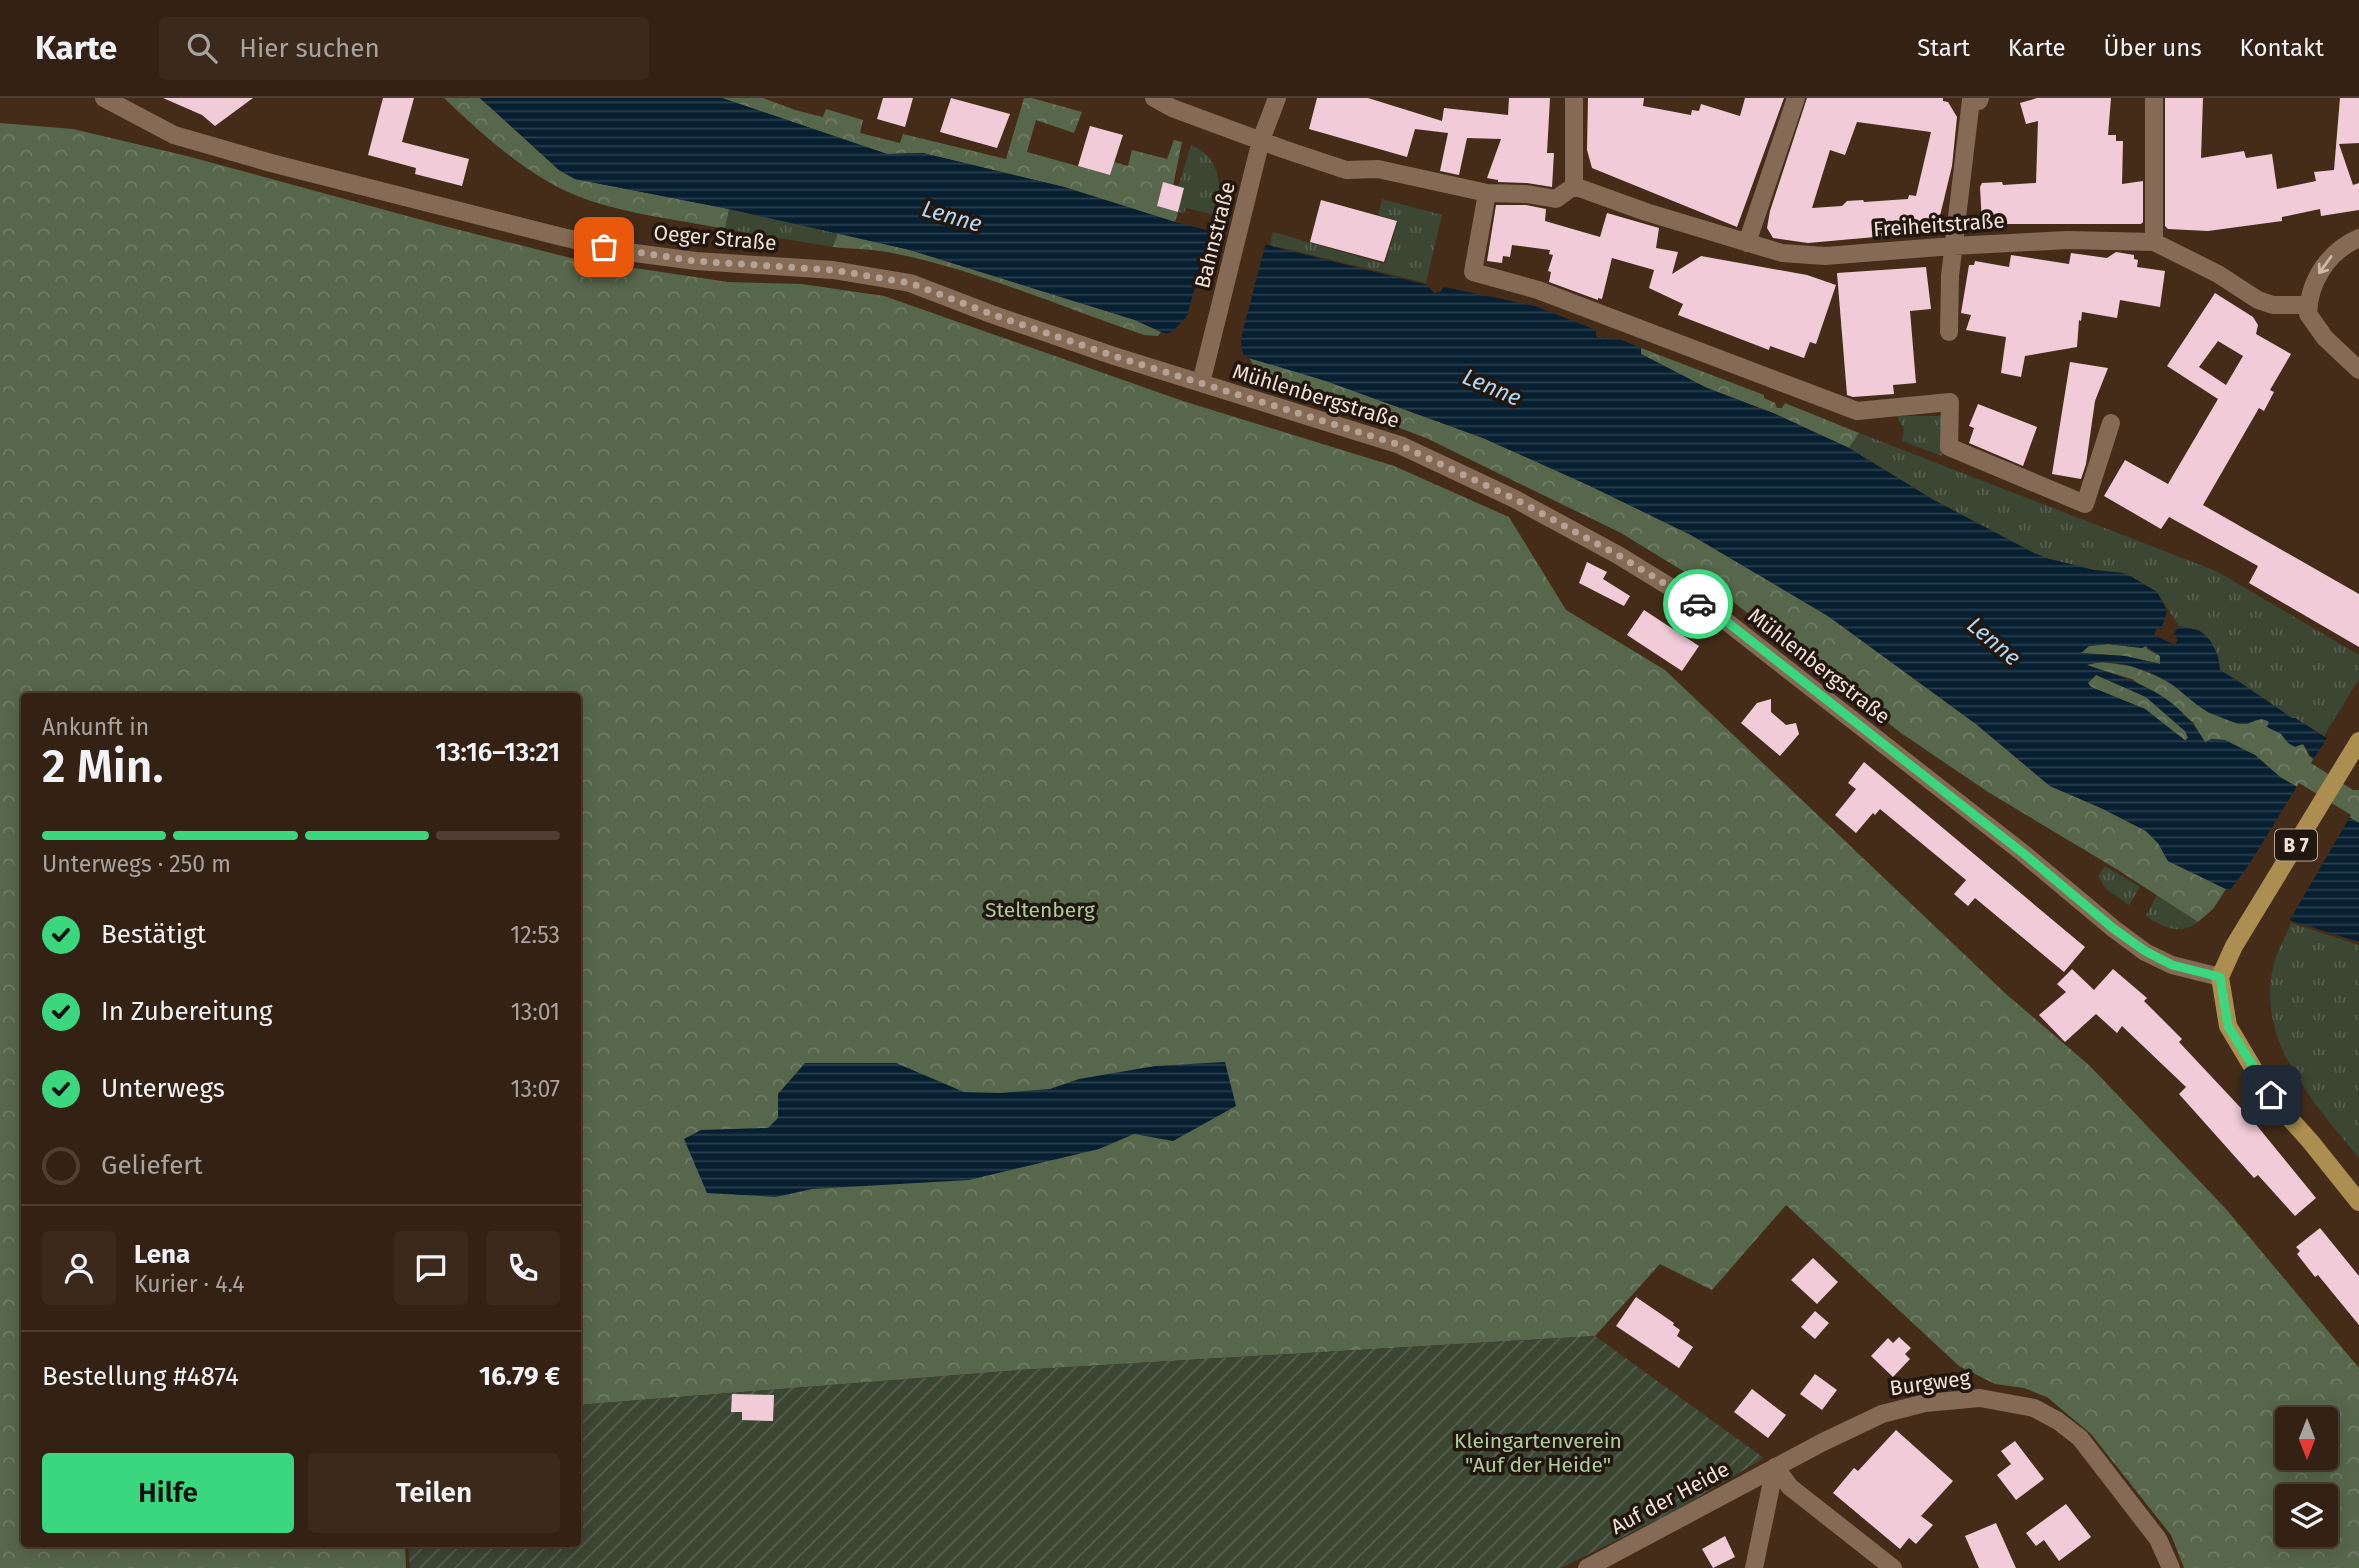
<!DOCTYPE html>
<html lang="de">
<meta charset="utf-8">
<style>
body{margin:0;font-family:"Fira Sans",sans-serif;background:#3b291c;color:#f1f3f6;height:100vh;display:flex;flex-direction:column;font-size:26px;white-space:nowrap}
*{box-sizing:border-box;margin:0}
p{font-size:23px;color:#a9a3a0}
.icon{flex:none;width:38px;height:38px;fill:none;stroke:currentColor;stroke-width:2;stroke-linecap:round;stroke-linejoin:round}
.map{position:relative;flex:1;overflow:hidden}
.panel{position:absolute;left:21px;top:595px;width:560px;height:854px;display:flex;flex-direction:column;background:#332113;border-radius:7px;box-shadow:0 4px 18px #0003,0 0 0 2px #4e3e33}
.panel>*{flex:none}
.needle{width:46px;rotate:180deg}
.tools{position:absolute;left:2275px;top:1309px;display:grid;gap:14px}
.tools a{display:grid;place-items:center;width:63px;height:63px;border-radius:7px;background:#332113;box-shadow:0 4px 18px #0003,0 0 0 2px #4e3e33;font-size:35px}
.pin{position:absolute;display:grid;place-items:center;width:60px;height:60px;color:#fff;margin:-30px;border-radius:14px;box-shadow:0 4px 10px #0006}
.courier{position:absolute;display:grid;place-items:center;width:70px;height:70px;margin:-35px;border:5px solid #3bd77f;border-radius:50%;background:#fff;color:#222;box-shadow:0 2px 9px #0007}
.overview em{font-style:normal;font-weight:600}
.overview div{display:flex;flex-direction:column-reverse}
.overview{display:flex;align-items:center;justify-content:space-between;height:119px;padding:0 21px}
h1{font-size:46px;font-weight:600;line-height:52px}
.bar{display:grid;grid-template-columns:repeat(4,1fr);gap:10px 7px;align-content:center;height:84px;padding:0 21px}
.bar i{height:9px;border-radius:5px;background:#4e3e33}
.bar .current{background:#3bd77f}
.bar p{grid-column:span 4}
.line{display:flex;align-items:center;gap:18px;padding:0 21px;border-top:2px solid #4e3e33}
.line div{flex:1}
.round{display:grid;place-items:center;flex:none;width:74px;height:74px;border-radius:7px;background:#3b291c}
ol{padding:0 21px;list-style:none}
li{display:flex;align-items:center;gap:21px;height:77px}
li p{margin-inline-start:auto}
li .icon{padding:7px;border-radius:50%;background:#3bd77f;color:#111;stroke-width:4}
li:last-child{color:#a9a3a0}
li i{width:38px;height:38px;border:4px solid #4e3e33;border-radius:50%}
.action{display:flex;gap:14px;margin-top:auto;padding:14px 21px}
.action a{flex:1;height:80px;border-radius:7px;background:#3bd77f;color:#111;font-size:28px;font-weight:600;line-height:80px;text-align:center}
.action a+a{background:#3b291c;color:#f1f3f6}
header{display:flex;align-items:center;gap:42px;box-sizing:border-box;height:98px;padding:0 35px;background:#332113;border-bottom:2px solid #4e3e33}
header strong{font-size:33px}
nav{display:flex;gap:38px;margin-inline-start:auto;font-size:24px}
.search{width:490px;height:63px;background:#3b291c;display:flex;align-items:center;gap:18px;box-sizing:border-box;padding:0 24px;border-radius:7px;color:#a9a3a0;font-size:26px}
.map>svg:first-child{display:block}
.grass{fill:url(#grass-tufts)}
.forest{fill:url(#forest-crowns);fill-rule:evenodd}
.garden{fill:url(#garden-furrows)}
.water{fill:url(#water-rules);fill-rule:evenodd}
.pier{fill:#442c19}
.building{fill:#f2cbd9;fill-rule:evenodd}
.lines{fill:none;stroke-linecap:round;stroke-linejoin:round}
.minor{stroke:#856a55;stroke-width:18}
.major{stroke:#ac8f50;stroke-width:18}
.oneway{stroke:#ccb8a9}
.done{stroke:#b5a294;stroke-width:7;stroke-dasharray:0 12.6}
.route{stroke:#3bd77f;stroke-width:9}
.labels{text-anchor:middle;stroke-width:7;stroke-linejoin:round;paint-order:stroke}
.shield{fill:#22170f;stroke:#b4a59a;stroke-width:2}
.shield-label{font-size:19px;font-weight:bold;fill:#f2e2d6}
.street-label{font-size:21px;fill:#f2e2d6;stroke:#22170f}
.park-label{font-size:21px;fill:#aecc99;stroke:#22170f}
.water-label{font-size:23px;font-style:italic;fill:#aed6f6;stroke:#22170f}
</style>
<header>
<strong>Karte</strong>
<div class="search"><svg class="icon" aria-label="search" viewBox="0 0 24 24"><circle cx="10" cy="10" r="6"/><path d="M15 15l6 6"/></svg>Hier suchen</div>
<nav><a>Start</a><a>Karte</a><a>Über uns</a><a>Kontakt</a></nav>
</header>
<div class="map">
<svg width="2359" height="1470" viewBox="0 0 2359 1470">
<defs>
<pattern id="grass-tufts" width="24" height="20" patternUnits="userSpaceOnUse" patternTransform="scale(1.75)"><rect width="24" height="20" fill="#3b4633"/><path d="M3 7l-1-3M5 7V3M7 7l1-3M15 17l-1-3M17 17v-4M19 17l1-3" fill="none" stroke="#586050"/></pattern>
<pattern id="forest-crowns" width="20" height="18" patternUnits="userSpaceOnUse" patternTransform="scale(1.75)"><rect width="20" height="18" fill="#57674c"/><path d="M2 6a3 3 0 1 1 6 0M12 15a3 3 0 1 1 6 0" fill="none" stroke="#707c65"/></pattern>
<pattern id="garden-furrows" width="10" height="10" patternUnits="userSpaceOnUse" patternTransform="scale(1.75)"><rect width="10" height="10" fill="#3b4633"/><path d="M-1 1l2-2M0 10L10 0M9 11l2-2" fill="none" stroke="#586050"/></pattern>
<pattern id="water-rules" width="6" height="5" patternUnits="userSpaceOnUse" patternTransform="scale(1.75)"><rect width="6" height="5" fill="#061f31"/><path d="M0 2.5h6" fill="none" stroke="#2b3f4e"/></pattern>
</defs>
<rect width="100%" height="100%" fill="#442c19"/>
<path class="grass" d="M1191,47C1220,58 1224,90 1215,117L1186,110L1184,115L1178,114L1184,91L1178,89Z
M1382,101L1442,117L1426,185L1270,147L1273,134L1385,166L1398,123L1378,117Z
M729,111L838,135L833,149L725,131Z
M1897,318H1947L1942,358L1902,343L1904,331Z
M1859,335L2216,473L2359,557V581L2324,638L2295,620H2292L2238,583L2219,572L2199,532L2179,528L2157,494L2132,479L2123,475L2094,472L2046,460L2034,455L1932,401L1849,350Z
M2105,768L2140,789L2129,807L2106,791L2098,778Z
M2157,797L2198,824C2180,838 2162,829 2146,818Z
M2291,825L2359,847V1060C2314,1005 2254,942 2274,865C2278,851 2286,838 2291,825Z"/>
<path class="forest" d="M444,0H480L559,72L575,81L729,111L725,131C680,122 632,117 588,102C533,83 485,39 444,0Z
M722,0H763L795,12L823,19L826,11L863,22L860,35L900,45L903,36L1006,61L1024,0H1032L1082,14L1074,35L1036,22L1027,54L1110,77L1114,64L1128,68L1132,52L1167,61L1174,42L1182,44L1173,88L1163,85L1157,108L1178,114L1175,124L1064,89L923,55L887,56Z
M0,25L73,31L187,58L444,128L575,161L728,184L802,186L884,198L1183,303L1394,368L1509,419L1566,512L1665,572L2005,895L2090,968L2226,1111L2359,1270V1470H2184L2171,1437L2091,1336L2047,1299L2024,1290L1995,1286L1959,1268L1786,1107L1712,1192L1660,1166L1595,1238L1020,1272L578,1307V598H24V1446H405L406,1470H0ZM2287,1321H2326V1360H2287ZM2287,1398H2326V1437H2287Z
M838,135L910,152L1135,222L1161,234L1158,238L1144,237C1061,209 978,172 892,155C873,151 853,151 833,149Z
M1641,250L1764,297V300L1775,305L1777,310H1782L1785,305L1859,335L1849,350L1773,315L1707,290L1641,256Z
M1248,258L1326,283L1483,340L1588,387L1691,437L1828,518L1976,626L2050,688L2101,710L2146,733L2158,745L2168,763L2226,791L2213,811L2198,824L2118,772L1988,694L1901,635L1732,503L1621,435L1426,340L1259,277Z
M2108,546L2142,550L2146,548L2147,551L2160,558L2161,566L2125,558L2081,555L2089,548Z
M2102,564L2130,568L2152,576L2171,585L2209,615L2227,620L2238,626H2247L2256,621L2264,620L2303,645L2309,658L2359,689V725L2280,679L2255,657L2205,645L2193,624L2132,581L2085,567Z
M2096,577L2146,599L2185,633L2188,639L2185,643L2145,611L2091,589L2087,585Z"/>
<path class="garden" d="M1595,1238L1764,1360L1675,1413L1561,1470H410L408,1446H578V1307L1020,1272Z"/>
<path class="water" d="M480,0H722L887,56L923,55L1064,89L1175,124L1427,187L1434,195L1440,194L1444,189L1535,208L1596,232V238L1599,241L1604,239L1615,242L1617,240L1641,250V256L1707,290L1773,315L1849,350L1932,401L2034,455L2046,460L2094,472L2123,475L2132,479L2157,494L2167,513L2161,532L2157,530L2154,537L2175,547L2178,541L2173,537L2179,528C2184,529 2191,530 2197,532C2211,537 2220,558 2220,572L2238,583L2292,620H2295L2330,642L2314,663L2303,646L2295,649L2288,645L2281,636L2267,629L2269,624C2259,617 2254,625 2244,626C2238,627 2220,619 2213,616C2199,611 2186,597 2174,588C2152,572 2112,558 2087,567C2139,585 2175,594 2205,644L2212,641L2225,642L2255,657L2280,679L2359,725V844L2292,823L2168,763L2158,745L2146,733L2101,710L2050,688L1976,626L1828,518L1691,437L1588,387L1483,340L1326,283L1161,234L1135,222L910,152L729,111L575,81L559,72ZM2108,546L2142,550L2146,548L2160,558V566L2125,558L2081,555L2089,548ZM2096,577L2146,599L2185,633L2188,640L2186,643L2145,611L2091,589L2088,585Z
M1225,964L1236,1008L1173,1043L1134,1036L1099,1051L969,1082L812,1091L776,1099L707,1095L684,1041L701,1032L768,1030L778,1020V996L805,965H896L964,994L1001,995L1050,991L1079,981L1155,968Z"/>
<path class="pier" d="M1211,130L1266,145L1242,236L1241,249L1245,261L1162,238L1174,232L1187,218Z
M2329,637L2359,652V692H2353L2311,665Z
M2299,685L2351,717L2288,825L2227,796L2250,765Z"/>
<path class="building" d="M163,0H253L215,28L202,17Z
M383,0H414L402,44L469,61L462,88L415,76L416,70L368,57Z
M883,0H913L905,29L877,21Z
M951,0L1010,16L997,50L940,34Z
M1317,0H1368L1442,23L1444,10L1508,17L1509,0H1550L1547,55H1554L1552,89L1527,85L1498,84V82L1487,80L1501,41L1467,40L1459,77L1440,73L1448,35L1415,31L1407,59L1309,31Z
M1588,0H1644L1643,8L1691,17L1692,12L1699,13L1701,6L1740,18L1745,0H1784L1737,129L1592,70L1587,52Z
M1807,0H1943V3L1948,4L1957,19L1952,68L1938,126L1931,134L1808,145L1773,140L1767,130L1770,113ZM1857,24L1931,34L1916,98L1909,97L1908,101L1864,104L1863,102L1847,103L1842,108L1812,110L1830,52L1845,57Z
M2037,0H2111L2108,37H2116V43H2123L2122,86L2143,83V124L2141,126H1982L1980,89L1982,85L2002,84L2003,87L2036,85L2038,23L2026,26L2020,5Z
M2165,0H2203L2201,60L2244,53L2246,60L2272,56L2277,91L2316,83L2314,74L2334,72L2340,0H2359V45L2339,46L2353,87L2359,85V112L2321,118L2320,111L2282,119V123L2208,133L2168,131L2165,128Z
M1090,28L1123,37L1110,77L1078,68Z
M1163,84L1184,90L1178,114L1157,108Z
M1321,102L1397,123L1384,164L1310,144Z
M1496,107H1526L1546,111L1545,123L1600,139L1607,115L1659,130L1656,150L1678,154L1672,176L1701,158L1807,177L1836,187L1816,246L1810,244L1804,260L1770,248L1769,252L1678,217L1683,206L1649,190L1654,172L1612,160L1602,201L1598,200V202L1549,184L1551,174L1548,173L1553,157L1549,156L1550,152L1512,147L1510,159L1503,158L1502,165L1487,163Z
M2116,154L2134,157V161L2138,162L2137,169L2165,173L2160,209L2120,202L2117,220L2082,214L2081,223L2079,222L2077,249L2025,258L2021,279L2001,275L2006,239L1966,232L1971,217L1961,215L1969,167H1974L1975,163L2009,169L2011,157L2069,166L2071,155L2107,160Z
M1926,169L1931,211L1910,213L1916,285L1893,287L1894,296L1853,299L1847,297L1837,175Z
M2215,195L2253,219L2258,227L2256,236L2291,256L2270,292L2274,294L2264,313L2259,310L2203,407L2359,496V549L2249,485L2258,468L2169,419L2161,431L2104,398L2125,362L2168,386L2218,301L2167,268ZM2218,243L2243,258L2226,287L2199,269Z
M2070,264L2108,270L2095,303L2086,366L2081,381L2052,376Z
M1978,306L2037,329L2023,368L1969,345L1974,330L1969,328Z
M1587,464L1607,474L1603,481L1630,498L1624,508L1579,485Z
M1644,512L1699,548L1682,573L1627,537Z
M1771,601V614L1786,627L1796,625L1799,636L1780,658L1741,625L1757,605Z
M1864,664L2085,849L2064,874L1975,800L1968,808L1954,796L1966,782L1880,711L1875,717L1873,715L1856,735L1835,717L1856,691L1848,685Z
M2072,871L2094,892L2113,871L2147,900L2144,903L2182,941L2179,944L2254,1024L2316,1100L2295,1118L2258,1077L2254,1080L2179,996L2186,989L2122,928L2117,935L2096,916L2065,944L2039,917L2066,894L2057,886Z
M2320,1130L2359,1178V1227L2318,1177L2315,1179L2297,1156L2300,1153L2296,1149Z
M1813,1160L1838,1184L1817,1206L1791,1182Z
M1636,1199L1674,1225L1673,1227L1680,1232L1677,1238L1693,1249L1679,1270L1616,1228Z
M1815,1213L1829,1225L1815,1241L1801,1229Z
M1899,1239L1911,1250L1905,1256L1910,1261L1893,1279L1871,1258L1888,1240L1893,1245Z
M1815,1276L1837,1292L1822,1312L1800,1296Z
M1752,1291L1786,1317L1768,1340L1734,1314Z
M732,1296L774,1297L773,1323L742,1322V1314H731Z
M1896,1332L1953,1383L1921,1418L1933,1427L1916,1446L1909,1440L1900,1451L1833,1395L1854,1370L1858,1373Z
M2015,1343L2044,1381L2016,1402L1997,1377L2011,1366L2001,1353Z
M2066,1406L2091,1439L2059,1463L2044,1442L2036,1448L2026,1435Z
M1996,1425L2011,1459L2016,1470H1979L1965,1438Z
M1725,1438L1735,1459L1713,1470L1702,1451Z"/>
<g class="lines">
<path class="minor" d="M104,0L174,37L271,65L558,138L627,154L696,163L833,172L910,185L991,216L1114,258L1400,347L1515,401L1618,457L1727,524L2023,755L2114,831L2145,854L2172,867L2220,879
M1154,0L1172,10L1283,51L1346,72L1378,71L1487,95L1527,96L1556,101L1574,88L1646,114L1782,155L1825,158L1953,148L2068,142L2154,144L2218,176L2258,202L2273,207H2308
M1574,88V0
M1487,95L1473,174L1538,192L1857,313L1950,304L1949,349L2085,406L2111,325
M2359,140C2329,153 2309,182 2308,216L2325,240L2359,272
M2154,144V0
M1747,145L1796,0
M1949,234L1950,178L1971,2L1979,3L1980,0
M1201,285L1261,42L1277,0
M1775,1369L1790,1389L1893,1470
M1587,1470L1823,1344L1882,1316L1925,1305L1980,1300L2034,1310L2058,1323L2080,1340L2158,1441L2171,1470
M1754,1470L1775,1369"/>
<path class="major" d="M2359,643L2234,848L2220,879L2228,928L2259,980L2283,1013L2310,1043L2359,1104"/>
</g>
<defs><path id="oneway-shaft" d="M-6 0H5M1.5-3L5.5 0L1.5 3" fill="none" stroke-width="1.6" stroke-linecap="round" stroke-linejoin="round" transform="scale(1.75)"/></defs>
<use class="oneway" href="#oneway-shaft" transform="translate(2325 167) rotate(126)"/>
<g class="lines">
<path class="done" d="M604,149L695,163L833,172L910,185L991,216L1114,258L1400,347L1515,401L1618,457L1698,506"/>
<path class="route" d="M1698,506L1727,524L2023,755L2114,831L2145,853L2172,867L2220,879L2228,928L2271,997"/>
</g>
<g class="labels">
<rect class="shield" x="2275" y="731.5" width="42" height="31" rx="5"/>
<g class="shield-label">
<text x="2296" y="754">B 7</text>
</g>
<g class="street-label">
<text transform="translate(1939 127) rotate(-4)" y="7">Freiheitstraße</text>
<text transform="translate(1215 137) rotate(-76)" y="7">Bahnstraße</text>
<text transform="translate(715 140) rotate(5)" y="7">Oeger Straße</text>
<text transform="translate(1316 298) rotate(17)" y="7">Mühlenbergstraße</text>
<text transform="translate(1819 568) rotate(38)" y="7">Mühlenbergstraße</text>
<text transform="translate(1930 1285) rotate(-8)" y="7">Burgweg</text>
<text transform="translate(1670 1400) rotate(-28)" y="7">Auf der Heide</text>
</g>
<g class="park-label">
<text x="1040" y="819">Steltenberg</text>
<text x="1538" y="1350">Kleingartenverein<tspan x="1538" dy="24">"Auf der Heide"</tspan></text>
</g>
<g class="water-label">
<text transform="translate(952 118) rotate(16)" y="8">Lenne</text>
<text transform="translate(1492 289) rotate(23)" y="8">Lenne</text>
<text transform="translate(1994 543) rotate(40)" y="8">Lenne</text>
</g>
</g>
</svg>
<div class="tools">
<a><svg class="needle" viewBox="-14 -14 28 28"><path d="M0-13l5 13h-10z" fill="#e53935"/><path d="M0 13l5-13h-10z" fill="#a9a3a0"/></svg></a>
<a><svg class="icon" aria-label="layers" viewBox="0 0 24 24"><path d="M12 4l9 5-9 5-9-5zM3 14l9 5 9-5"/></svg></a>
</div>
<div class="pin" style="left:604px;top:149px;background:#ea580c"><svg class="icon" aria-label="bag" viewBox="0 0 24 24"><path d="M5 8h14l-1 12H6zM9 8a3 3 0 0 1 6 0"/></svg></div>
<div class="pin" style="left:2271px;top:997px;background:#1f2937"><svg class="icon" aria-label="home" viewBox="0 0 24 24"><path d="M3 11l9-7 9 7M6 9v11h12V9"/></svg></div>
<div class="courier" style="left:1698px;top:506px"><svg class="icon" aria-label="car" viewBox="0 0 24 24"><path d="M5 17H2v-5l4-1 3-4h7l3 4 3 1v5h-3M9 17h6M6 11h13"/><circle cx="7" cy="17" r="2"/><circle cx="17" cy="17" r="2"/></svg></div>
<section class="panel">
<div class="overview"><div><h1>2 Min.</h1><p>Ankunft in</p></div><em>13:16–13:21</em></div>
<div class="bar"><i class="current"></i><i class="current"></i><i class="current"></i><i></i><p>Unterwegs · 250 m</p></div>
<ol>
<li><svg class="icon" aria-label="check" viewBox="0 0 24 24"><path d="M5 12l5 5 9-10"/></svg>Bestätigt<p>12:53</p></li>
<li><svg class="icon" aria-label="check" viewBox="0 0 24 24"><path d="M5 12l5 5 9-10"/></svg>In Zubereitung<p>13:01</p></li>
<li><svg class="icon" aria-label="check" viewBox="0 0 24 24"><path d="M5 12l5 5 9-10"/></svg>Unterwegs<p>13:07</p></li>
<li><i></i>Geliefert</li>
</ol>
<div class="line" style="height:126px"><a class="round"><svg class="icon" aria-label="person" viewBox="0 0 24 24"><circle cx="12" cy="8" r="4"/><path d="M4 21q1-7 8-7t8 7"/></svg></a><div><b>Lena</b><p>Kurier · 4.4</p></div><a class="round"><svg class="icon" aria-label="chat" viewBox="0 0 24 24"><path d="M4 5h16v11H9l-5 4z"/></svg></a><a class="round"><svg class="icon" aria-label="phone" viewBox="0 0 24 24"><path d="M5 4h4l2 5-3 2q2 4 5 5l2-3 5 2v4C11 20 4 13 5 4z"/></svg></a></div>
<div class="line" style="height:91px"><div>Bestellung #4874</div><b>16.79 €</b></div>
<div class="action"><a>Hilfe</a><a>Teilen</a></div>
</section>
</div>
